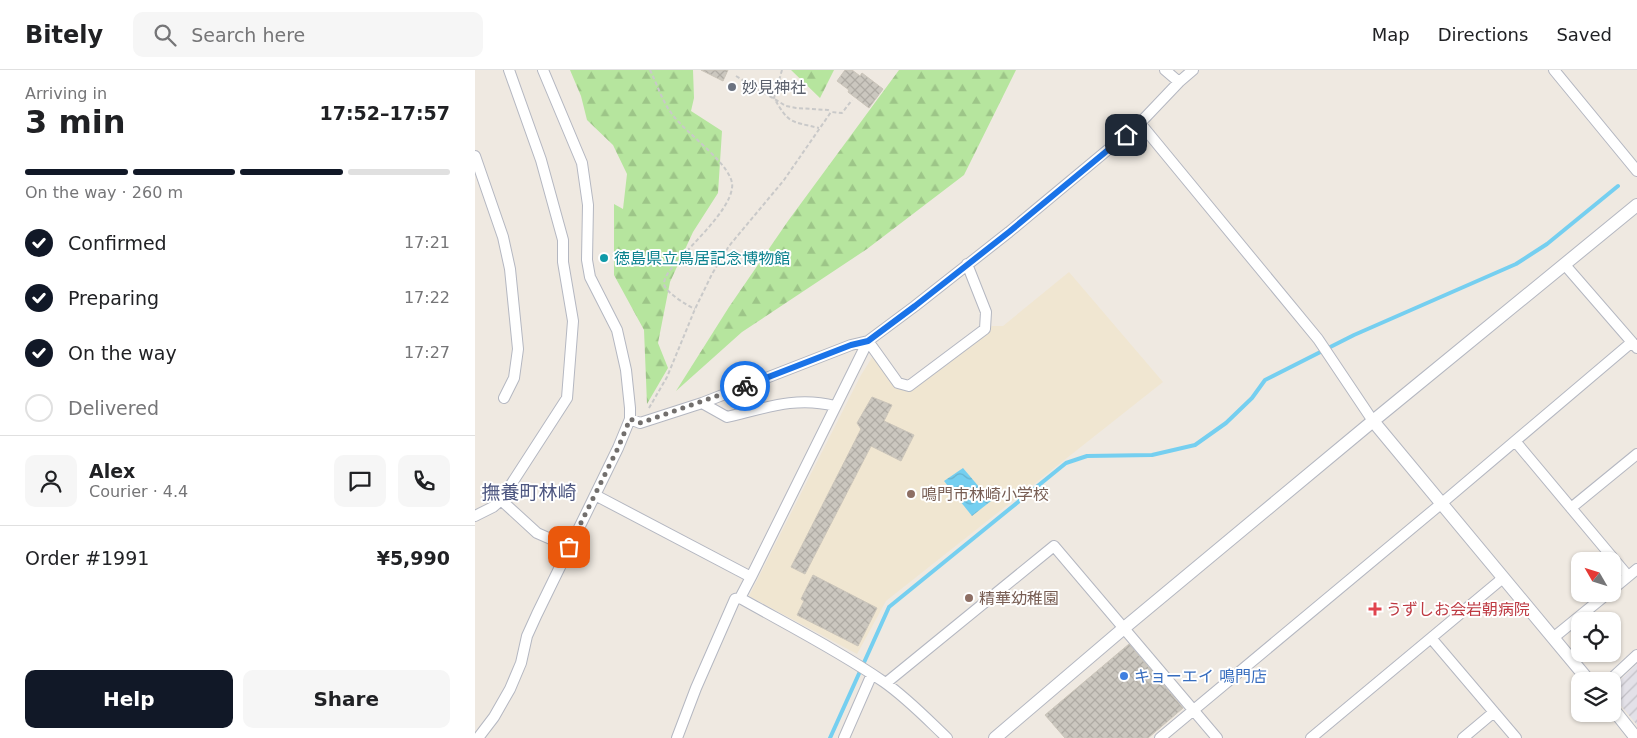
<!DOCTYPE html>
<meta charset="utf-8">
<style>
body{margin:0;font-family:"DejaVu Sans","Noto Sans JP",sans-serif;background:#f6f6f6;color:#202124;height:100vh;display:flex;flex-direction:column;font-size:19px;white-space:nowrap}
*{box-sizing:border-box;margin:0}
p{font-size:16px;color:#757577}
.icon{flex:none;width:28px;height:28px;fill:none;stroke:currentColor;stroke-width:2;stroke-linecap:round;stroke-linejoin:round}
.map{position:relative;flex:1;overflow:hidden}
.sheet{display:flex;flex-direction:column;background:#fff;width:475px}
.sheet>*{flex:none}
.needle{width:32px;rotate:309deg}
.buttons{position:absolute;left:1096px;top:482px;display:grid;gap:10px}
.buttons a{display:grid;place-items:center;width:50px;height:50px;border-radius:10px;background:#fff;box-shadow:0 1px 4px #0004;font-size:25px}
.pin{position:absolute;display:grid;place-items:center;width:42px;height:42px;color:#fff;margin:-21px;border-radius:10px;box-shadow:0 2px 8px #0006}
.courier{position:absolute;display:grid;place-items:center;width:50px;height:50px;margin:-25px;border:4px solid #1a73e8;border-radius:50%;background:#fff;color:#222;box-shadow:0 1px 6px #0007}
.summary em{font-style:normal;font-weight:600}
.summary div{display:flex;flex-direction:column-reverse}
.summary{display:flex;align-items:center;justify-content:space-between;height:85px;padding:0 25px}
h1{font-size:32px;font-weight:600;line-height:38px}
.bar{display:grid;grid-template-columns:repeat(4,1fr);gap:8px 5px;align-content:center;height:60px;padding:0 25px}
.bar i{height:6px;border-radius:4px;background:#e0e0e0}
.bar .current{background:#111827}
.bar p{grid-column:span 4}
.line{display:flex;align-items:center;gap:12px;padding:0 25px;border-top:1px solid #e0e0e0}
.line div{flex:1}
.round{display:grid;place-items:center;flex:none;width:52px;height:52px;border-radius:10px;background:#f6f6f6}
ol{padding:0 25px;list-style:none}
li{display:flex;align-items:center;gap:15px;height:55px}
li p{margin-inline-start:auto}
li .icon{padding:5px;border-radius:50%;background:#111827;color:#fff;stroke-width:4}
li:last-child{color:#757577}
li i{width:28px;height:28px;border:2px solid #e0e0e0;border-radius:50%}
.action{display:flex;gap:10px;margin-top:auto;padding:10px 25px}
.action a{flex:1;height:58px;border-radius:10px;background:#111827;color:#fff;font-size:20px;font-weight:600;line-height:58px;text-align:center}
.action a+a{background:#f6f6f6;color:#202124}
header{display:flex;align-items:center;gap:30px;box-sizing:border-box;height:70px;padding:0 25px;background:#fff;border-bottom:1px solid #e0e0e0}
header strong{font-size:24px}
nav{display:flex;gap:28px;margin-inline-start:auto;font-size:18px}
.search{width:350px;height:45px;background:#f6f6f6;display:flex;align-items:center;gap:12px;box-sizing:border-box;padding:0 18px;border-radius:10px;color:#757577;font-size:19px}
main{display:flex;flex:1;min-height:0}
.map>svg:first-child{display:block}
.industrial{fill:url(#industrial-furrows)}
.education{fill:#f0e6d1}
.forest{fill:url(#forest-firs)}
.water{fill:url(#water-waves)}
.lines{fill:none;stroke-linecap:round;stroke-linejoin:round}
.stream{stroke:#75cff0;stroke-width:4}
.building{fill:url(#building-cross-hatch);stroke:#cbc5ba}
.minor-casing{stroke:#b4b7c1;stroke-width:12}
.tertiary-casing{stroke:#b4b7c1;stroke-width:14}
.path{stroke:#c9c9c9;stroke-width:2;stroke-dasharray:4 2.5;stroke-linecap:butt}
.minor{stroke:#fff;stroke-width:10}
.tertiary{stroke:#fff;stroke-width:12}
.done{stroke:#726f6d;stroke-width:5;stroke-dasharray:0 9}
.route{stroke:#1a73e8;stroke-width:6}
.worship-dot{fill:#6b7280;stroke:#fff;stroke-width:2}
.culture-dot{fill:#0f9aa8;stroke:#fff;stroke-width:2}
.education-dot{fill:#8d6e63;stroke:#fff;stroke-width:2}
.health-dot{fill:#e0444e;stroke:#fff;stroke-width:2}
.shop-dot{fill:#3f7fe0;stroke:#fff;stroke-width:2}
.labels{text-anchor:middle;stroke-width:4;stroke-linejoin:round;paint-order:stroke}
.worship-label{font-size:16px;fill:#5b616d;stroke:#fff;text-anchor:start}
.culture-label{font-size:16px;fill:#0d838f;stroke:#fff;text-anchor:start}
.education-label{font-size:16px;fill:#785e54;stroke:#fff;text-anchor:start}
.health-label{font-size:16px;fill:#be3a42;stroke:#fff;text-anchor:start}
.shop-label{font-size:16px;fill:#366cbe;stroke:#fff;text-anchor:start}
.quarter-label{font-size:19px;fill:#4d5680;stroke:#fff}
</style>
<header>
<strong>Bitely</strong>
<div class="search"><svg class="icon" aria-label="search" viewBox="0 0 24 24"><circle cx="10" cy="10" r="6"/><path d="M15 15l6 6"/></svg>Search here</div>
<nav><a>Map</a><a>Directions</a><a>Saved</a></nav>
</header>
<main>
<section class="sheet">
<div class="summary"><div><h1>3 min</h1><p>Arriving in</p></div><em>17:52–17:57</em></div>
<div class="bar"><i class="current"></i><i class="current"></i><i class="current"></i><i></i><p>On the way · 260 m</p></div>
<ol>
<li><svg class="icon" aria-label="check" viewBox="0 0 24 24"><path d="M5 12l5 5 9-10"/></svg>Confirmed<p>17:21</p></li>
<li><svg class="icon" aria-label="check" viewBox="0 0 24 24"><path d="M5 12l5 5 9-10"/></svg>Preparing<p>17:22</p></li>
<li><svg class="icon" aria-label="check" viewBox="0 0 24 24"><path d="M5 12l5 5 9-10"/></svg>On the way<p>17:27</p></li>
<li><i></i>Delivered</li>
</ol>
<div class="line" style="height:90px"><a class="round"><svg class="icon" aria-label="person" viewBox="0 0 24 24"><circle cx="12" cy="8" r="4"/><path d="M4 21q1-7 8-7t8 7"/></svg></a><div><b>Alex</b><p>Courier · 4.4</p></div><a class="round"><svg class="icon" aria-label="chat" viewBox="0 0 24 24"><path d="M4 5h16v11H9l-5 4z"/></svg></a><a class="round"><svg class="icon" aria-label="phone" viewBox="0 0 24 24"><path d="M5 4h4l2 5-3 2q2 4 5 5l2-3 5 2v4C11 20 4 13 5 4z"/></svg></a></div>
<div class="line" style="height:65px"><div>Order #1991</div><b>¥5,990</b></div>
<div class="action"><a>Help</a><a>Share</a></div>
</section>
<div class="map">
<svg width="1162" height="668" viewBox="0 0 1162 668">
<defs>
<pattern id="industrial-furrows" width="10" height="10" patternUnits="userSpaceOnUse" patternTransform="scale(1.25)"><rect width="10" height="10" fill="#e3e1e8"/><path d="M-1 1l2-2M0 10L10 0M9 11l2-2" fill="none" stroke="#c3c1c7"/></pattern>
<pattern id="forest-firs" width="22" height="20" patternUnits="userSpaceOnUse" patternTransform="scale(1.25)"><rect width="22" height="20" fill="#b6e59e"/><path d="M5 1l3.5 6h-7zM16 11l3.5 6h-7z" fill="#9dc588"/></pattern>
<pattern id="water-waves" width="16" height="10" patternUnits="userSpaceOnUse" patternTransform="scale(1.25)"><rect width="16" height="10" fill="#75cff0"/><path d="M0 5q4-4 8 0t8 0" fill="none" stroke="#66b2ce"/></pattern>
<pattern id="building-cross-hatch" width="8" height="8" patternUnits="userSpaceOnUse" patternTransform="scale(1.25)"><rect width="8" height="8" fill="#cbc7bf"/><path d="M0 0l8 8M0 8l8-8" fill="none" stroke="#afaba4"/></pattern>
</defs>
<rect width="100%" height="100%" fill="#efe9e1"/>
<path class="industrial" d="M1162,594V655L1138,626V617Z"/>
<path class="education" d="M594,202L688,312L411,531L382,584L274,526L386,305L398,286L422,317L437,321L517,256H528Z"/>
<path class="forest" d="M95,0H218L219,28L216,41L247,61L243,123L218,162L195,212L183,273L193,298L172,334L169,260L139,205V134L148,139L152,104L138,75L112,50L106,26Z
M316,0H359L345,28Z
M424,0H541L489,105L392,179L267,262L201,321L254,237L313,151Z"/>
<path class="water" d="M488,398L516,431L497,446L469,411Z"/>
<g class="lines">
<path class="stream" d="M355,668L414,537L591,393L612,386L677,385L720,375L751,353L777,328L790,310L879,265L1041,194L1072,174L1143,116"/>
</g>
<path class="building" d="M226,0H253L248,11Z
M370,0H377L385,6L387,3L408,19L394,38L373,22L374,20L362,11Z
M397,327L417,335L409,351L439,365L426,391L396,376L330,504L316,497L386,359L382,353Z
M338,505L402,538L383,576L322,545L329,531L326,529Z
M654,574L708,638L673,668H590L570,645Z"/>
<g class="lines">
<defs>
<path id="minor" d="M690,0L704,12
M1079,0L1162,101
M665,53L843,269L898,351
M0,86L28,167L35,199L43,279L39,308L29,328
M1090,195L1162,278
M393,271L423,313L434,316L510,259L511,242L492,194
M227,333L252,347C290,338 321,326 360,336
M155,349L165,353L227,333L376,275L393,271L440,236L534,162L665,53L704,12L718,0
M1040,371L1153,506
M120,425L276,507
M26,430L62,463L94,477
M1096,438L1162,384
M0,446L18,437L26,430L92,328L98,251L88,192V170L66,90L34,0
M1138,519L1162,499
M265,528C313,555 364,581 409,612C432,628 452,649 472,668
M956,568L1041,668
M1078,568L1132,524
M1134,611L1162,585
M411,613L579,476L742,668
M3,668L19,647L35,619L46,593L52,566L62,544L143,378L155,349V338L151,300L142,260L115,207L112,190L113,135L107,93L68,0
M202,668L221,618L260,529L265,528L276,507L393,271
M369,668L397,604
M685,668L967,433L1157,272
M836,668L1028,508
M988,668L1019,642"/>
<path id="tertiary" d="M898,351L1114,611
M1138,639L1161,668
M520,668L649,558L898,351L1162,135"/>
</defs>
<use href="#minor" class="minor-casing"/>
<use href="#tertiary" class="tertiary-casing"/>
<path class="path" d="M175,0C182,14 187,31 197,44C210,63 261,97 257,118C254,141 218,173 203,191C198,196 190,205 189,213C188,221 213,236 220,239
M307,0L299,28C314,54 315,51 344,58
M261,6L311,36L321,38L353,40L355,41
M174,338L192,307L220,239L237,204L254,176L309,110L356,42L367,43L377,30"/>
<use href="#minor" class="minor"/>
<use href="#tertiary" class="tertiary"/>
</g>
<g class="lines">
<path class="done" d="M94,477L143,378L155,349L165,353L270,316"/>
<path class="route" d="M270,316L376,275L393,271L440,236L534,162L651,65"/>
</g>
<circle class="worship-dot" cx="257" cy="17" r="5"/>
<circle class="culture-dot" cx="129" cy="188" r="5"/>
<g class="education-dot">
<circle cx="436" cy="424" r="5"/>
<circle cx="494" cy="528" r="5"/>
</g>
<path class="health-dot" d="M897.5 531.5h5v5h5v5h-5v5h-5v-5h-5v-5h5z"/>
<circle class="shop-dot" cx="649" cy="606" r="5"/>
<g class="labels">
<g class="worship-label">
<text x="267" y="23">妙見神社</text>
</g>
<g class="culture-label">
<text x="139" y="194">徳島県立鳥居記念博物館</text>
</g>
<g class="education-label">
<text x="446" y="430">鳴門市林崎小学校</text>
<text x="504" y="534">精華幼稚園</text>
</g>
<g class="health-label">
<text x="911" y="545">うずしお会岩朝病院</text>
</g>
<g class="shop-label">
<text x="659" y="612">キョーエイ 鳴門店</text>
</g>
<g class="quarter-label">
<text x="54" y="429">撫養町林崎</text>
</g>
</g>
</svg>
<div class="buttons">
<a><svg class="needle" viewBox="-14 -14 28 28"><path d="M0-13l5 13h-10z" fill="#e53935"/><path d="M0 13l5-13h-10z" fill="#757577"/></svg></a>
<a><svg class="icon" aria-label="locate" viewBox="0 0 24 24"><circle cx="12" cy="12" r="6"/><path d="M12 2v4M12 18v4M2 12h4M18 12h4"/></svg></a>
<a><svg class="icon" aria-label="layers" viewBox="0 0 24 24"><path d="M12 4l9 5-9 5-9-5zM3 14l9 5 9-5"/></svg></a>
</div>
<div class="pin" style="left:94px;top:477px;background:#ea580c"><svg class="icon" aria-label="bag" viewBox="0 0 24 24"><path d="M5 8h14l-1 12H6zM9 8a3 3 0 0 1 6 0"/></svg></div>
<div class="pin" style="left:651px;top:65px;background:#1f2937"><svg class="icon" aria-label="home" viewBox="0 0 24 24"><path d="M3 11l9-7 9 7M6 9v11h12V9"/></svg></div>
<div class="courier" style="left:270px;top:316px"><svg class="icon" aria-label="bike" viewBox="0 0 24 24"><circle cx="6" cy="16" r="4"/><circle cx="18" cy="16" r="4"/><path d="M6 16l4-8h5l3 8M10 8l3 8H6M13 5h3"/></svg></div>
</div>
</main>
